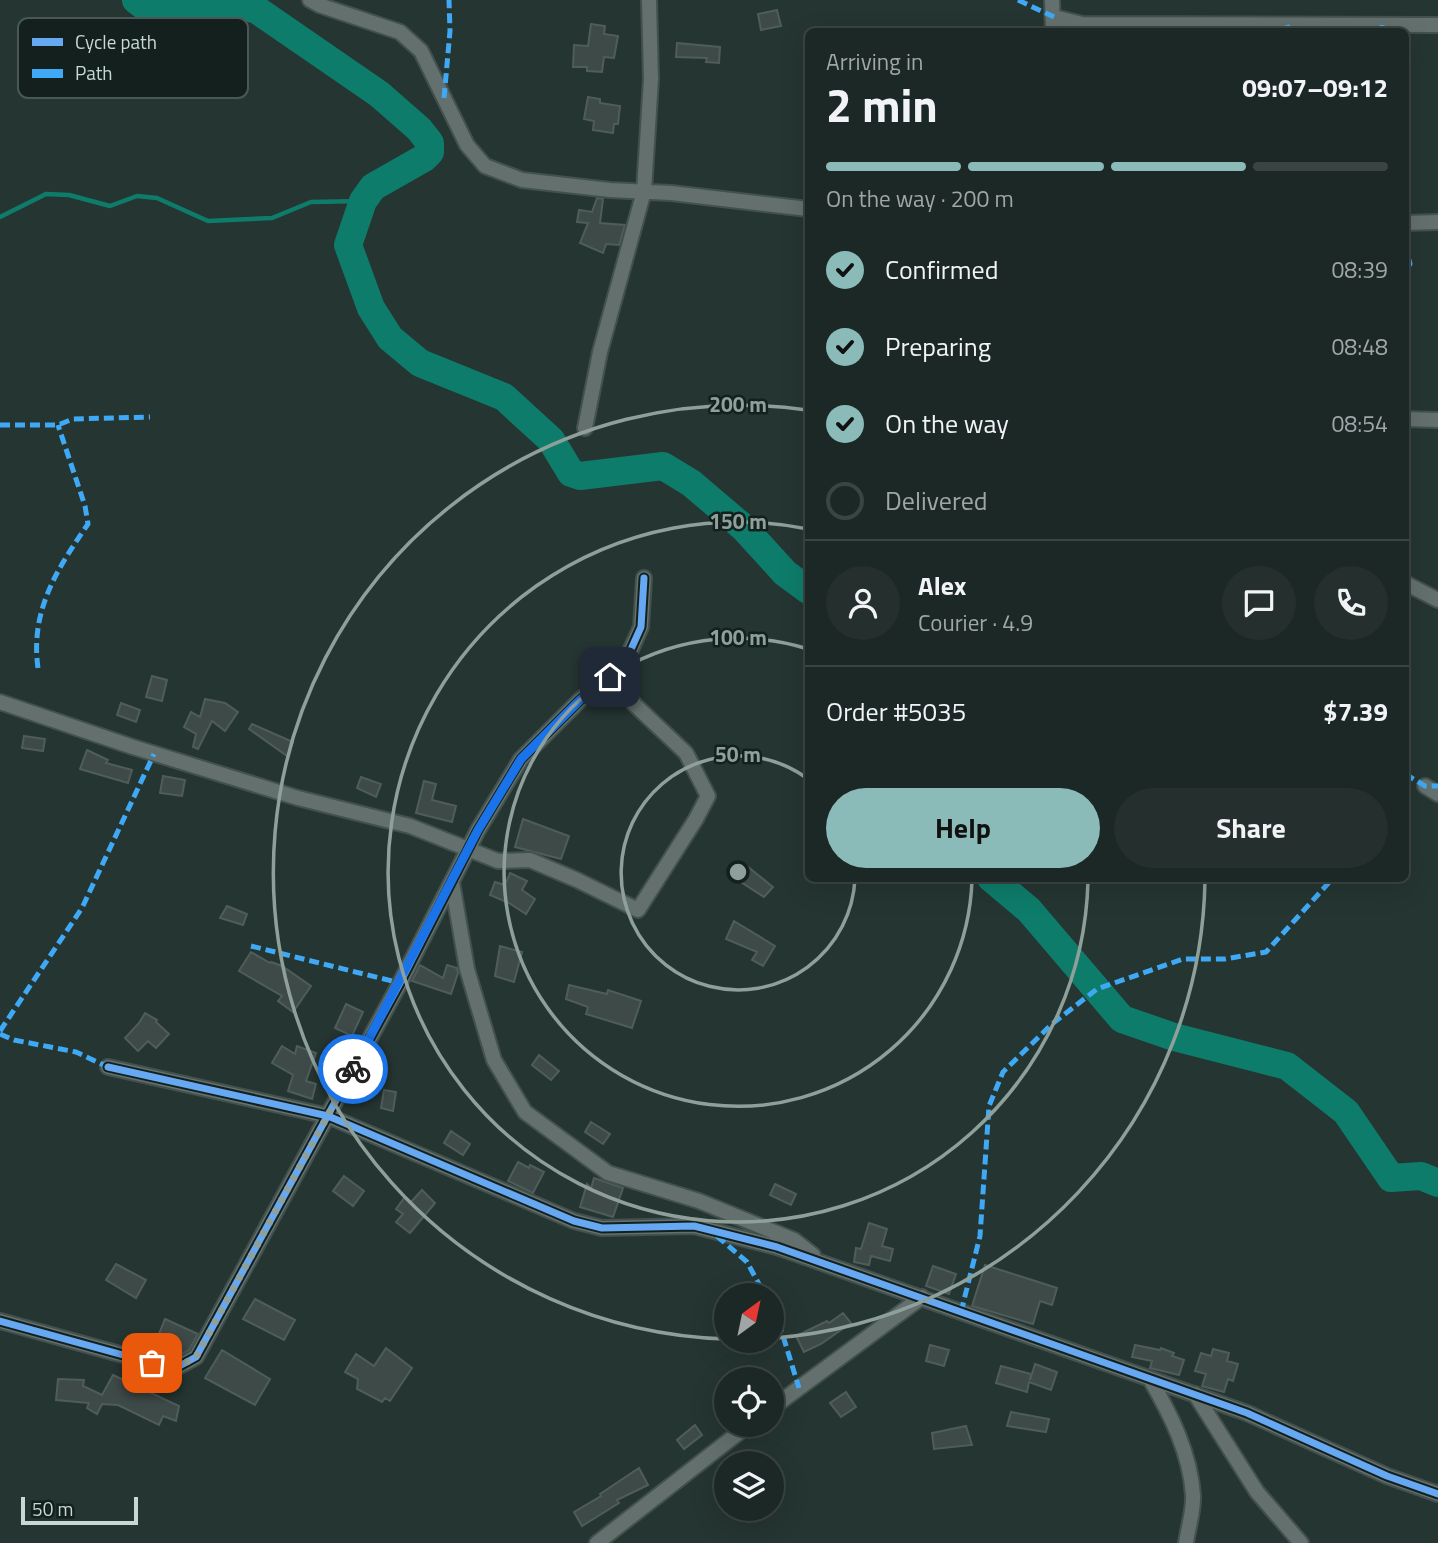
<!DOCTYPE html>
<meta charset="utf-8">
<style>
body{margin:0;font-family:"Titillium Web",sans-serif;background:#25302e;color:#f1f3f6;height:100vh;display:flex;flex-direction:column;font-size:26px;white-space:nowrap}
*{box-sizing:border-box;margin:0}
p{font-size:23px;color:#a0a6a7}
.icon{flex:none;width:38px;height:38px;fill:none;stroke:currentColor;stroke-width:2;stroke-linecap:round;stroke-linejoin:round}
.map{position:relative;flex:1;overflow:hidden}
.side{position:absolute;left:805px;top:28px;width:604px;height:854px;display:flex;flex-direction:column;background:#1c2826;border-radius:10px;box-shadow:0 7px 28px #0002,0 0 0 2px #3a4443}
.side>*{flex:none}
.needle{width:46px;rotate:33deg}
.buttons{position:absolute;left:714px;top:1283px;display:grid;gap:14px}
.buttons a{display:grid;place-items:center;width:70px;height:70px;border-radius:50%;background:#1c2826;box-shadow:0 7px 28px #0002,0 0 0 2px #3a4443;font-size:35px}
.scale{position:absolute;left:21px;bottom:18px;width:117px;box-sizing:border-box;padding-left:7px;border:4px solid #c8d9d4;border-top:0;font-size:19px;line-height:24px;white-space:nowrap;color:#c8d9d4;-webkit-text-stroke:5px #13201d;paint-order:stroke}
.pin{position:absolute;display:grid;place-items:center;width:60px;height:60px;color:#fff;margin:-30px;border-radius:14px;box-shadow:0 4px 10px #0006}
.courier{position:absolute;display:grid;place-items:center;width:70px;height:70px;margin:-35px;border:5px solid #1a73e8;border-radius:50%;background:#fff;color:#222;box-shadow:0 2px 9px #0007}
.headline em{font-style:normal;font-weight:700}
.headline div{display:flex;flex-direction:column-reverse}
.headline{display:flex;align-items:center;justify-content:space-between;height:119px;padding:0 21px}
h1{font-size:46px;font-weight:700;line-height:52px}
.bar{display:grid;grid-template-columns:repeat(4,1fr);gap:10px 7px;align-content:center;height:84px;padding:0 21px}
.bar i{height:9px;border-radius:5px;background:#3a4443}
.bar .on{background:#8bbbb9}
.bar p{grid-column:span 4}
.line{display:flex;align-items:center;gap:18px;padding:0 21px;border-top:2px solid #3a4443}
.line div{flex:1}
.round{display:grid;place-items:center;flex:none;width:74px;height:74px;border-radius:37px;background:#25302e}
ol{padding:0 21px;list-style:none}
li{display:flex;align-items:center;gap:21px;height:77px}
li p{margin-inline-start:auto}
li .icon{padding:7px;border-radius:50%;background:#8bbbb9;color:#111;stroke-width:4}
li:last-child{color:#a0a6a7}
li i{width:38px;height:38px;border:4px solid #3a4443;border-radius:50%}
.action{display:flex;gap:14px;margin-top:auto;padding:14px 21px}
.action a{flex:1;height:80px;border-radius:42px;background:#8bbbb9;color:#111;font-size:28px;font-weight:700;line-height:80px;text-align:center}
.action a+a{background:#25302e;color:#f1f3f6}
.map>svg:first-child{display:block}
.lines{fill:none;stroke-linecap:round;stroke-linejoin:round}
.stream{stroke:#0e7c6a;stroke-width:4.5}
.river{stroke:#0e7c6a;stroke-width:28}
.building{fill:#3e4a48;stroke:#4f5d5a;stroke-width:2}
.minor-casing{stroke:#42514d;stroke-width:18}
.minor{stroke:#63706d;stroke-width:14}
.quiet{stroke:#3fa9f5;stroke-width:5;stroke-dasharray:10 5;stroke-linecap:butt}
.cycleway-casing{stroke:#13201d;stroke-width:11}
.cycleway{stroke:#66a8f1;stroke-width:7}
.done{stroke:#8fa09b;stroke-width:7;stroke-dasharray:0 12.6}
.route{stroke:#1a73e8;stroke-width:9}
.ring{fill:none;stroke:#8fa09b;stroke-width:3.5}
.key{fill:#13201d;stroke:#495854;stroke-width:2}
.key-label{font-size:19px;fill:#c8d9d4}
.centre{fill:#8fa09b;stroke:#13201d;stroke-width:3.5}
.ring-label{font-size:21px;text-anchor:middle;font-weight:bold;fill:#8fa09b;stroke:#13201d;stroke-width:5;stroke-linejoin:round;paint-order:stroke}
</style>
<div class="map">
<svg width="1438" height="1543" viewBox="0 0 1438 1543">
<rect width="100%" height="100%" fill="#253532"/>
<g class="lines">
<path class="stream" d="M0,217L46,194L69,195L110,206L137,196L157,198L208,221L272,218L311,202L363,201"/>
<path class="river" d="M136,0L148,9L236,4L257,10L379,94L419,129L430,143V152L424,158L373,187L363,201L348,245L371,308L390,338L420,363L504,397L551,440L571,473L580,476L663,466L691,483L744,528L785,573L808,590
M991,878L1029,910L1122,1019L1174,1037L1287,1066L1346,1112L1391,1178L1421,1176L1438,1183"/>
</g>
<path class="building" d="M777,10L781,26L761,30L758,14Z
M591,24L605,26L604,34L618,36L614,58L604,57L602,72L587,71V67H573L574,45L588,46Z
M677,43L720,47L719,63L706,62L707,58L676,57Z
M588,97L600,99V103L620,106L618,124H614L613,133L593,130L594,121L584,119Z
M597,198L603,199L600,223L625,225L619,245L606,244L603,253L580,243L588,223L577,222L579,210L592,212Z
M152,676L167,680L162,701L146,697Z
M205,699L225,703L238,712L225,731L212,721L198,749L193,747L196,734L184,727L191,712L200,717Z
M121,703L140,710L136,722L117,715Z
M252,724L293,742L287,756L249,729Z
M24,736L45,739L43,751L22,748Z
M87,750L108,760L106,763L132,770L128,783L80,769Z
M163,776L185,780L182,796L160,793Z
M361,777L381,784L376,797L357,788Z
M424,781L436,784L432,800L456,806L452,822L416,813Z
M523,819L569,836L561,859L515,847Z
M742,862L773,887L764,897L733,877Z
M510,873L527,881L522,890L535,899L526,914L509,903L490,895L495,882L505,885Z
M227,906L247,914L243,925L220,918Z
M734,921L775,946L763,966L752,960L757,952L726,939Z
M500,946L522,952L514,982L495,976Z
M251,952L270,963L271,962L282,966L311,986L293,1012L278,1001L282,996L239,971Z
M420,965L443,978L447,965L457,968L458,973L451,994L412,981Z
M569,985L607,994L608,990L641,1001L632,1028L586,1014L588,1007L566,999Z
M346,1004L363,1012L352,1036L335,1028Z
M145,1013L157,1020L156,1022L169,1034L156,1048L148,1041L138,1051L125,1038L139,1023Z
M282,1046L295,1054L297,1046L316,1053L306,1081L316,1084L312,1099L288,1091L293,1075L272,1063Z
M539,1055L559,1071L551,1080L532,1065Z
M384,1090L396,1092L393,1111L381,1108Z
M591,1122L610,1134L603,1144L585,1132Z
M451,1131L470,1144L463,1155L444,1143Z
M518,1162L529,1168L530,1165L544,1172L533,1193L508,1181Z
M344,1176L364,1191L353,1206L333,1191Z
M594,1178L623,1188L613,1217L580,1207L587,1184L591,1188Z
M775,1184L796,1194L791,1205L770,1195Z
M422,1190L435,1203L410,1233L396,1222L403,1214L396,1209L405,1197L411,1202Z
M869,1223L887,1229L882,1246L893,1249L890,1261L871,1256L869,1265L854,1262L856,1248L861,1249Z
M116,1264L146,1280L136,1298L106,1280Z
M985,1265L1057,1288L1052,1305L1040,1301L1033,1324L972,1306Z
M933,1266L956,1274L949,1294L926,1286Z
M255,1299L295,1320L284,1340L243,1319Z
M843,1313L851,1323L821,1344L804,1352L796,1336L827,1321L829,1323Z
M165,1319L198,1334L189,1350L180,1355L169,1353L170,1350L155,1344Z
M930,1345L949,1350L944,1366L926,1361Z
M1135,1345L1160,1350L1161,1348L1174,1353L1172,1356L1184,1360L1179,1375L1150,1368L1152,1361L1132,1357Z
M386,1348L412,1368L390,1401L385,1398L382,1402L357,1389L358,1379L345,1372L356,1354L374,1366Z
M1213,1349L1229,1353L1227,1361L1238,1364L1233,1381L1228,1379L1224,1392L1202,1386L1206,1374L1195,1371L1201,1353L1211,1356Z
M222,1350L270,1379L255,1405L205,1378Z
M1035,1364L1057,1372L1051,1390L1029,1382L1027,1392L996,1383L1001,1366L1031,1374L1030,1380Z
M113,1375L179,1406L176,1421L163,1416L159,1425L118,1405L102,1404L97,1414L87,1408L89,1403L56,1400L58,1379L84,1380L83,1386L102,1395Z
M846,1392L856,1407L841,1417L830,1403Z
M1011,1412L1049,1419L1046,1432L1007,1426Z
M695,1425L702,1435L684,1449L677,1440Z
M966,1426L972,1445L934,1449L932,1433Z
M639,1468L648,1485L617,1500L619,1503L582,1526L574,1512L601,1496L600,1494Z"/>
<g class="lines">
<defs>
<path id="minor" d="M310,0L319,5L400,32L421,51L467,145L485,166L522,180L610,190L671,193L808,209
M1052,0L1053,32
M1054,17L1082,24L1438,25
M1405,223L1438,222
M1405,419L1438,420
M585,428L600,352L644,191L651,79L649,0
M1405,583L1438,600
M0,702L133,747L298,798L410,826L498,861L530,860L577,880L638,910L696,819L708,796L686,753L634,704L624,687V665
M1425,786L1438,794
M452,882L467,969L494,1060L525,1112L608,1173L699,1201L794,1240L813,1255
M108,1067L328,1116L574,1221L602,1228L694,1226L777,1247L1247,1413L1387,1476L1438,1494
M0,1321L174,1369L196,1357L400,983L478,830L521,759L580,700L624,665L641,627L644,578
M1150,1379C1171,1415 1190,1453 1193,1495C1194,1510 1188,1528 1186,1543
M1195,1394L1257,1492L1301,1543
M772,1408L922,1297
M597,1543L750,1424"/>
</defs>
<use href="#minor" class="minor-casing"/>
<use href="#minor" class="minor"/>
<path class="quiet" d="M1018,0L1054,17
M1287,25L1289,32
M1382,25V32
M444,98L450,31L449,0
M1405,245L1410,264L1405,272
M0,425H58L73,419L150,417
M38,668C30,611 57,569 88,524L85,506L58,425
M1405,774L1425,786H1438
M251,946L400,983
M0,1031L82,908L154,754
M0,1034L14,1040L76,1052L108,1067
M717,1236L747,1262L765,1295
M772,1309L779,1323L799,1388
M961,1312L980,1236L989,1106L1003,1072L1052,1024L1097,989L1183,959H1225L1266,952L1333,878"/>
<defs>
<path id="cycleway" d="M108,1067L328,1116L574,1221L602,1228L694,1226L777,1247L1247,1413L1387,1476L1438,1494
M0,1321L174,1369L196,1357L400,983L478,830L521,759L580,700L624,665L641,627L644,578"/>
</defs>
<use href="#cycleway" class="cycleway-casing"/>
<use href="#cycleway" class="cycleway"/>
</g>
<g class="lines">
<path class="done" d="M152,1363L174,1369L196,1357L353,1069"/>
<path class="route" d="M353,1069L478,830L521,759L580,700L610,677"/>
</g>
<g class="ring">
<path d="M855 879A117 117 0 1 1 808 779"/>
<path d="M972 880A234 234 0 1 1 808 649"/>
<path d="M1088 881A350 350 0 1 1 808 529"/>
<path d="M1205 880A467 467 0 0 1 775 1338M726 1339A467 467 0 1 1 807 410"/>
</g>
<rect x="18" y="18" width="230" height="80" rx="10" class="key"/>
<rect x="32" y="38" width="31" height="8" fill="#66a8f1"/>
<rect x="32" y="69" width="31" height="9" fill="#3fa9f5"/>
<g class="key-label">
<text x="75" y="49">Cycle path</text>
<text x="75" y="80">Path</text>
</g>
<circle cx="738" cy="872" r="10" class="centre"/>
<g class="ring-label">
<text x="738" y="412">200 m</text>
<text x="738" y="529">150 m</text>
<text x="738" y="645">100 m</text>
<text x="738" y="762">50 m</text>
</g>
</svg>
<div class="buttons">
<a><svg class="needle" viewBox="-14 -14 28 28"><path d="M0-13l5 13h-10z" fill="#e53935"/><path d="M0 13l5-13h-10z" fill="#a0a6a7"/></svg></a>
<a><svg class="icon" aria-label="locate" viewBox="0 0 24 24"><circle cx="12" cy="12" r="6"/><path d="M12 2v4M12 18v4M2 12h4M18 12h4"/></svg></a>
<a><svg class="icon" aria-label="layers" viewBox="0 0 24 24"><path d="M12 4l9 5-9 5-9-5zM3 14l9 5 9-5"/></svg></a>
</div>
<div class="scale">50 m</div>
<div class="pin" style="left:152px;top:1363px;background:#ea580c"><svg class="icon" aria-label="bag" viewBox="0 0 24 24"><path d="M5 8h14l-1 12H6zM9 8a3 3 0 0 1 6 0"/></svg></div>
<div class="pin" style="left:610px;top:677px;background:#1f2937"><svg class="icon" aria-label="home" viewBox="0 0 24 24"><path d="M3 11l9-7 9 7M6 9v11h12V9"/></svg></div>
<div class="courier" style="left:353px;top:1069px"><svg class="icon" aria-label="bike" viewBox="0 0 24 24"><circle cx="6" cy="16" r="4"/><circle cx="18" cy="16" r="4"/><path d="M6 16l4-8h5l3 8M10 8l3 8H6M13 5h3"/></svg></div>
<section class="side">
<div class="headline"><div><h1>2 min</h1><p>Arriving in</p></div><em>09:07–09:12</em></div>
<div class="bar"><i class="on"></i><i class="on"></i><i class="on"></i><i></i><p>On the way · 200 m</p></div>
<ol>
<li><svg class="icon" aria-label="check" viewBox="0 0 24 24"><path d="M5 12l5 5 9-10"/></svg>Confirmed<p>08:39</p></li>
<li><svg class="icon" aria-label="check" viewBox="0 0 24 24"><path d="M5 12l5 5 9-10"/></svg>Preparing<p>08:48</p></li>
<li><svg class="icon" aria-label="check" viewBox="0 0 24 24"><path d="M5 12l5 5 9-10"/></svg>On the way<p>08:54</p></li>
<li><i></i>Delivered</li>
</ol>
<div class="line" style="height:126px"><a class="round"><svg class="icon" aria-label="person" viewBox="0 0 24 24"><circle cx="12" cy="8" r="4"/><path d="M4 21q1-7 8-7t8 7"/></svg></a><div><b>Alex</b><p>Courier · 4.9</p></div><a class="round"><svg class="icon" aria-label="chat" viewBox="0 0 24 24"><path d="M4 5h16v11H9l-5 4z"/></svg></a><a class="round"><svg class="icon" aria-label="phone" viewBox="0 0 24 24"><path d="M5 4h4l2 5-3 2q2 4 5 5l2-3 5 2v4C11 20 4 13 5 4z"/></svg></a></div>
<div class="line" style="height:91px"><div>Order #5035</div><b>$7.39</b></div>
<div class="action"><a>Help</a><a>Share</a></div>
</section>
</div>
